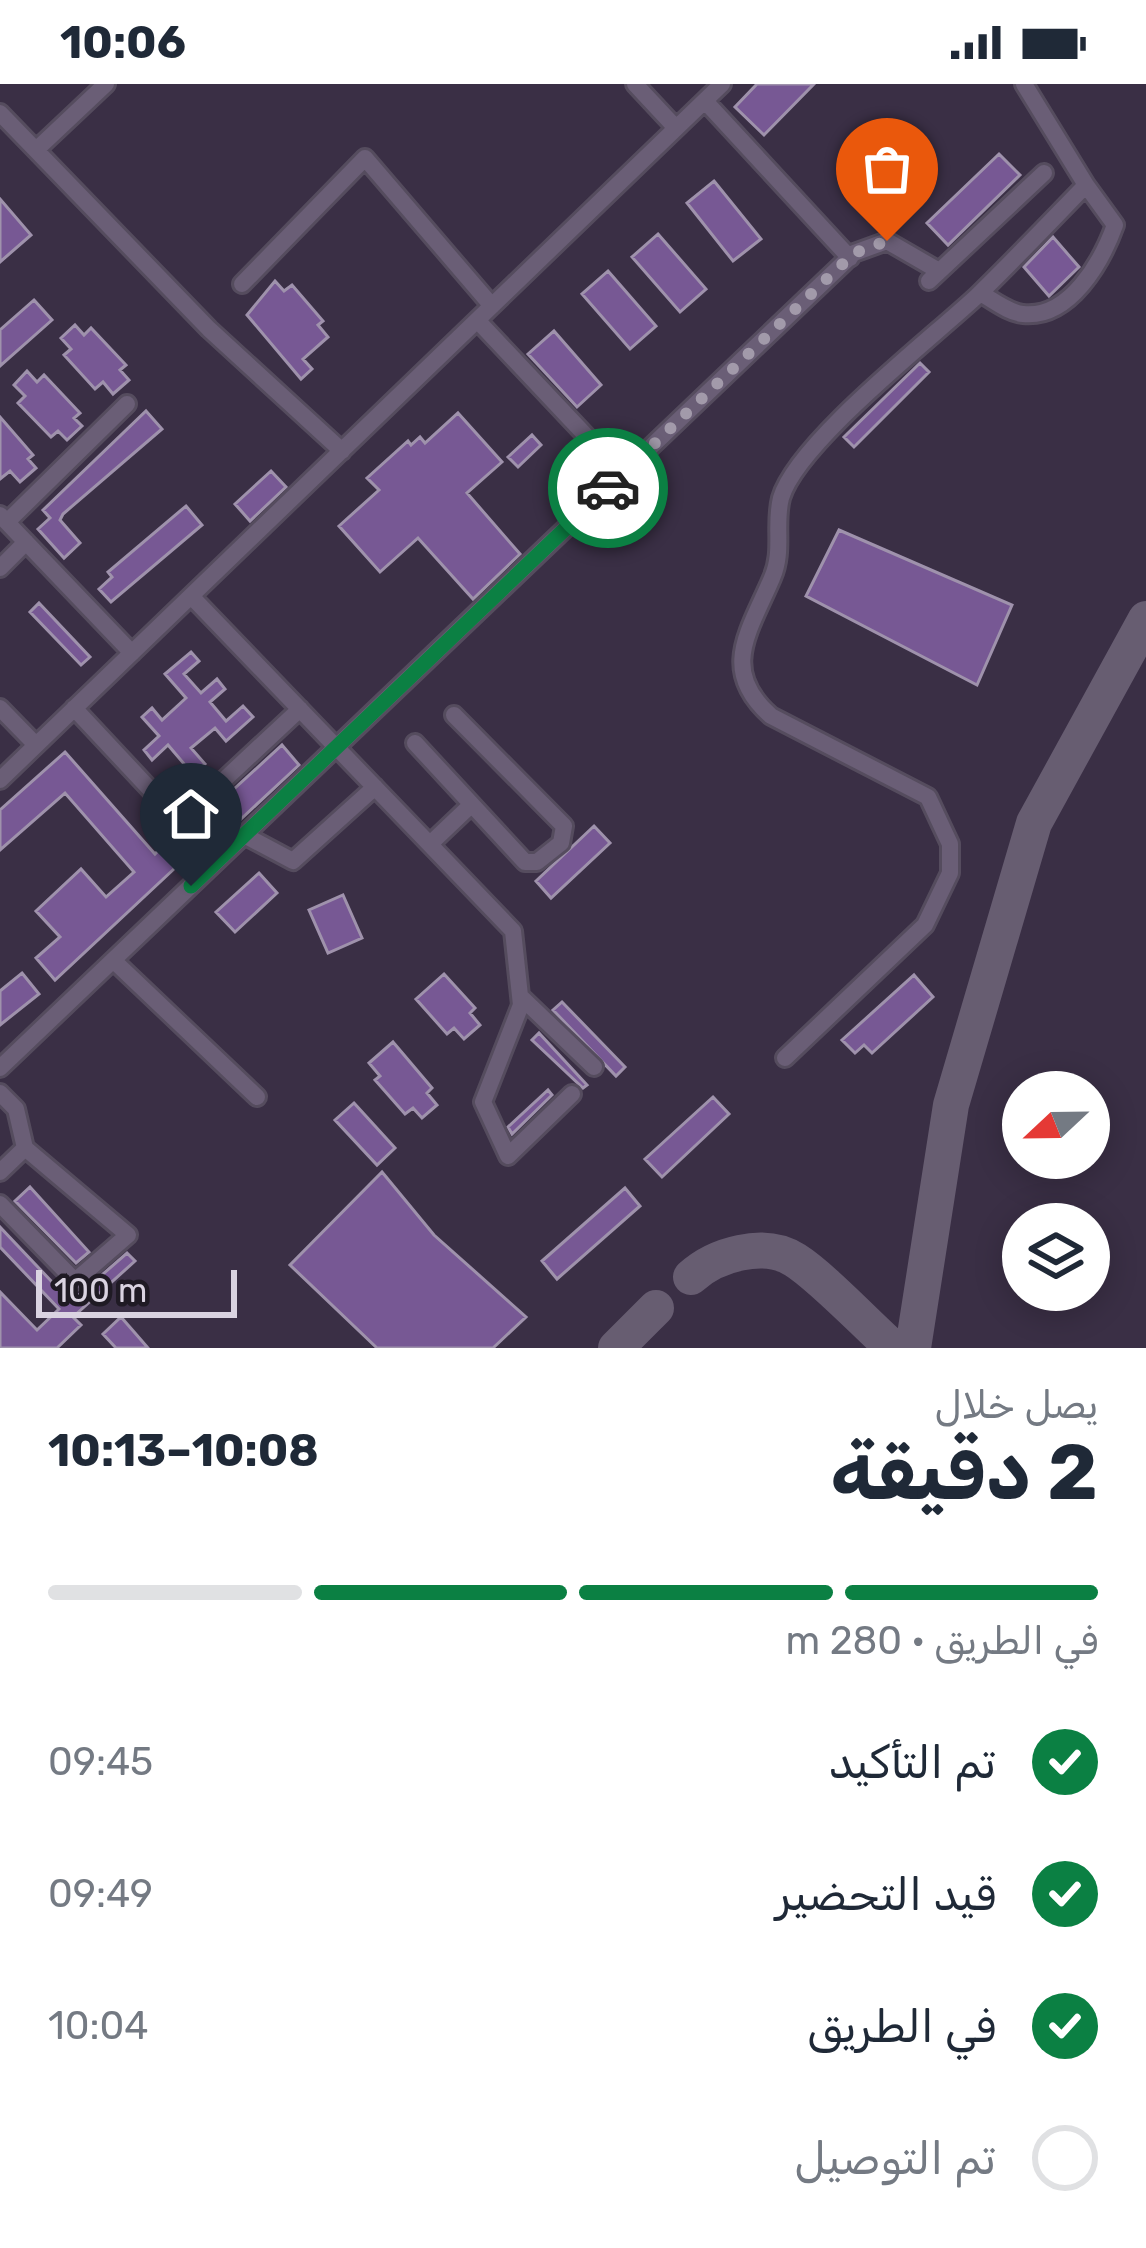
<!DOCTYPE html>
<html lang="ar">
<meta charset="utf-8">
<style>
body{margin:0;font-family:Rubik,"Noto Naskh Arabic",sans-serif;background:#f6f6f7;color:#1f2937;direction:rtl;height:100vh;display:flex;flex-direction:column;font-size:45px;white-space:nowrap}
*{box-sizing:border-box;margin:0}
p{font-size:39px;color:#747a83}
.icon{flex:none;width:66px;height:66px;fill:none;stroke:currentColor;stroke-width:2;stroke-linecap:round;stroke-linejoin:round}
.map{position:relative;height:1264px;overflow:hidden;direction:ltr}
.side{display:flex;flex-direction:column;background:#fff;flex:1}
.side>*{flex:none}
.needle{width:78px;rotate:248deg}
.buttons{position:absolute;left:1002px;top:987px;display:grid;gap:24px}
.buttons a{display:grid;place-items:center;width:108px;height:108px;border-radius:50%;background:#fff;box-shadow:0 6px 30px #0003;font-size:60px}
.scale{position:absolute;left:36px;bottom:30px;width:201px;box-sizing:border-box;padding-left:12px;border:6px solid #dad3e1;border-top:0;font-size:33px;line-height:42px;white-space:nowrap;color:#dad3e1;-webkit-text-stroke:9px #1f1a24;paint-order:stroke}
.pin{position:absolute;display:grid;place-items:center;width:102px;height:102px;color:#fff;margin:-123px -51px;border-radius:50% 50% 50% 0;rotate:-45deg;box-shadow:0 0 12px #0007}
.pin .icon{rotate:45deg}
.courier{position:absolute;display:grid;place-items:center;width:120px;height:120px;margin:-60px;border:9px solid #0b8043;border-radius:50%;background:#fff;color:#222;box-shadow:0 3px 15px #0007}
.headline em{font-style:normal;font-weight:700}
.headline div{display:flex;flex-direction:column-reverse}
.headline{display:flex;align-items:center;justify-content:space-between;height:204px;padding:0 48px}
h1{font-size:78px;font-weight:700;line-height:90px}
.bar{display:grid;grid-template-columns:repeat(4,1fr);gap:18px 12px;align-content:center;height:144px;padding:0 48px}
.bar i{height:15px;border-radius:9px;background:#e0e1e3}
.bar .active{background:#0b8043}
.bar p{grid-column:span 4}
ol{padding:0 48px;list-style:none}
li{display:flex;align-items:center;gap:36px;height:132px}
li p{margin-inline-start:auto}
li .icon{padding:12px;border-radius:50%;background:#0b8043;color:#fff;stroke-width:4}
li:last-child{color:#747a83}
li i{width:66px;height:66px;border:6px solid #e0e1e3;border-radius:50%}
.status{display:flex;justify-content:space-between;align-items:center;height:84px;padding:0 60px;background:#fff;direction:ltr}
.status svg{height:33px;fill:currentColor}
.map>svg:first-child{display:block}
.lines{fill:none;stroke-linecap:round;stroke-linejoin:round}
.taxiway{stroke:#675d71;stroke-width:36}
.building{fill:#775894;stroke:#9f92ac;stroke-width:3}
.minor-casing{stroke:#554c5e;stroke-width:22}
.minor{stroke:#6a5e76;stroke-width:16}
.done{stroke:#a29aaa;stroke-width:12;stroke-dasharray:0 21.6}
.route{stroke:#0b8043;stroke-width:15}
</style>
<div class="status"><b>10:06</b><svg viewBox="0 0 49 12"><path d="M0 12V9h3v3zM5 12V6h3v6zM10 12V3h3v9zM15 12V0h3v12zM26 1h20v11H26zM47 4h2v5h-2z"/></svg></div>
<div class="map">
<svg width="1146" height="1264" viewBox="0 0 1146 1264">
<rect width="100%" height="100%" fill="#3a2f45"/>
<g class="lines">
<path class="taxiway" d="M691,1193C715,1171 764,1156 795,1176C822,1193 867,1241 893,1264
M616,1264L656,1224
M913,1264L951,1021L1034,739L1146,535"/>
</g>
<path class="building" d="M757,0H814L764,51L735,23Z
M999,70L1020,91L948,161L927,139Z
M714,97L761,155L733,177L687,119Z
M0,115L31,151L0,178Z
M658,150L706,205L680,228L632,173Z
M1053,153L1079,183L1049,212L1024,183Z
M608,187L656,242L630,265L582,210Z
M275,197L284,207L292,201L323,237L318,241L328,253L303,275L312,285L301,295L247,231Z
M34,216L52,236L0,282V246Z
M75,241L84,251L91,244L126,281L120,286L129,296L113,310L103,298L95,305L64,271L71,265L61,254Z
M554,247L601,301L577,323L528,270Z
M920,279L929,288L854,363L844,353Z
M27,287L37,298L44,291L80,329L74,334L82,342L67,356L58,347L51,353L18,319L25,312L14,301Z
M146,327L162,345L63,430L60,436L80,459L64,474L38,445L50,434L43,426Z
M458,329L502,378L467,409L520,470L473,515L418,454L380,488L339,442L379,406L367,394L408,357L411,361L420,353L425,359Z
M0,333L33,371L28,375L36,384L20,398L10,387L0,395Z
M532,351L541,361L518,383L508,373Z
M271,387L286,403L250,437L235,420Z
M186,422L202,441L111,518L99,505L112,493L108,488Z
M839,446L1012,521L977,601L806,512Z
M39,519L90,573L81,581L30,528Z
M191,568L199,577L184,590L201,609L217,595L225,605L210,618L226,637L243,622L253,633L226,657L215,644L191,664L205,680L179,704L170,694L185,681L168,661L152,676L144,666L159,652L142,633L152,624L162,636L186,614L165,590Z
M282,661L299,681L228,747L210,727Z
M65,668L155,770L159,766L175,784L55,896L36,874L60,853L36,827L81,785L106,813L134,788L65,709L0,766V726Z
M594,742L610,759L551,814L536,797Z
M259,789L277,809L235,848L216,828Z
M343,811L362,854L328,869L309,826Z
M22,889L39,910L0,941V907Z
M444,890L475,924L470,929L480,941L464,955L454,944L447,950L416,915Z
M914,891L933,913L872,969L864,961L855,969L842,956Z
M562,918L625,983L616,992L553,926Z
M539,949L587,1001L583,1004L532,956Z
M393,958L432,1004L427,1009L437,1021L422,1034L413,1024L405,1030L375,996L380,992L369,979Z
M548,1006L552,1011L512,1050L508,1043Z
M713,1013L729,1030L662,1093L645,1075Z
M354,1019L395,1064L377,1081L335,1036Z
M382,1088L434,1151L526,1233L493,1264H377L290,1181Z
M30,1103L89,1168L76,1179L15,1117Z
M625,1104L640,1122L557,1195L542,1177Z
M0,1143L71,1218L127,1169L135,1177L73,1233L81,1241L57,1264H0V1208L37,1246L59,1225L0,1163Z
M121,1233L135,1249L148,1264H116L103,1250Z"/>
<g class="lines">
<defs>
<path id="minor" d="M635,0L676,44
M705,17L850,174
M0,29L209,245L342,367
M36,66L106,0
M929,197L1044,89
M242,200L365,74L492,222
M980,209C993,216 1009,229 1023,230C1070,235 1102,177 1115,141L1086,101
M477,236L622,390
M0,431L132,569
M7,438L127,320
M0,484L26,458
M191,512L513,847L521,921L483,1018L508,1072L572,1010
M0,624L36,661
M74,624L217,777
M415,659L525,778H537L561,759L564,742L454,631
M0,696L722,0
M180,737L300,625
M244,751L293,777L375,703
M430,760L471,721
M113,876L257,1013
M520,912L594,983
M785,974L925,841L950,789V760L928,713L771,632C719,586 749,548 772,494C784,467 774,441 781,414C797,359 931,255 977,212C1014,176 1050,138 1086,101L1024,0
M0,984L854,169L887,157L939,187
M0,1009L16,1025L25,1064L128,1151L75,1197L0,1120
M0,1088L25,1064"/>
</defs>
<use href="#minor" class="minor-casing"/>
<use href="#minor" class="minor"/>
</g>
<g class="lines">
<path class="done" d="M608,404L854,169L887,157"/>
<path class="route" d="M191,802L608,404"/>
</g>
</svg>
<div class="buttons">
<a><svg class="needle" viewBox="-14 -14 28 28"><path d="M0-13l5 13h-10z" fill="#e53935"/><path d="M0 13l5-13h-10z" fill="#747a83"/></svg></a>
<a><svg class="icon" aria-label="layers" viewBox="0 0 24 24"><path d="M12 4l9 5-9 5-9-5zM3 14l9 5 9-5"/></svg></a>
</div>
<div class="scale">100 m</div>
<div class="pin" style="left:887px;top:157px;background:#ea580c"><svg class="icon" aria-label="bag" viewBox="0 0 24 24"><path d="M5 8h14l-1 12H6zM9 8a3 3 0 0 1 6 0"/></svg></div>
<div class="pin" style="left:191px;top:802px;background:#1f2937"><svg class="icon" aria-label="home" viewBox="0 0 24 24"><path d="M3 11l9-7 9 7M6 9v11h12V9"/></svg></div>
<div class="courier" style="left:608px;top:404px"><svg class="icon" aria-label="car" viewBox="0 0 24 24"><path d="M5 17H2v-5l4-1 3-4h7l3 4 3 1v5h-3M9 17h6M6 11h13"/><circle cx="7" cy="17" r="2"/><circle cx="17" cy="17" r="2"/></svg></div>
</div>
<section class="side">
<div class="headline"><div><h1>2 دقيقة</h1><p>يصل خلال</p></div><em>10:08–10:13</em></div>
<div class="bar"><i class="active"></i><i class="active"></i><i class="active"></i><i></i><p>في الطريق · 280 m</p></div>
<ol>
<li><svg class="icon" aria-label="check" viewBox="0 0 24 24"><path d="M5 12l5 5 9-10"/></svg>تم التأكيد<p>09:45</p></li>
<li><svg class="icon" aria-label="check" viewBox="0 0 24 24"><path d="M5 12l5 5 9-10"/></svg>قيد التحضير<p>09:49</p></li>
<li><svg class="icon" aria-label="check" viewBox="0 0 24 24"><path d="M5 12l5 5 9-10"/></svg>في الطريق<p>10:04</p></li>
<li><i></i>تم التوصيل</li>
</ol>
</section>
